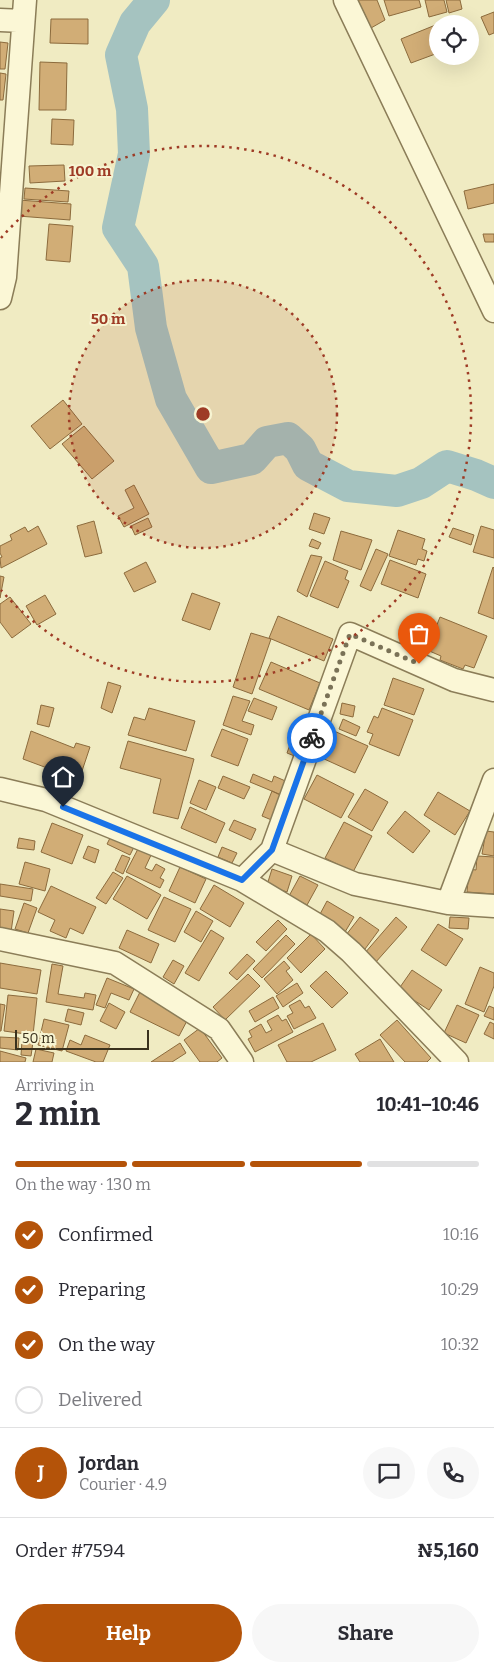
<!DOCTYPE html>
<meta charset="utf-8">
<style>
body{margin:0;font-family:Bitter,serif;background:#f7f7f7;color:#2b2b33;height:100vh;display:flex;flex-direction:column;font-size:19px;white-space:nowrap}
*{box-sizing:border-box;margin:0}
p{font-size:16px;color:#7c7c81}
.icon{flex:none;width:28px;height:28px;fill:none;stroke:currentColor;stroke-width:2;stroke-linecap:round;stroke-linejoin:round}
.map{position:relative;height:1062px;overflow:hidden}
.sheet{display:flex;flex-direction:column;background:#fff;flex:1}
.sheet>*{flex:none}
.buttons{position:absolute;left:429px;top:15px;display:grid;gap:10px}
.buttons a{display:grid;place-items:center;width:50px;height:50px;border-radius:50%;background:#fff;box-shadow:0 5px 20px #0002;font-size:25px}
.scale{position:absolute;left:15px;bottom:12px;width:134px;box-sizing:border-box;padding-left:5px;border:2px solid #3a311d;border-top:0;font-size:14px;line-height:18px;white-space:nowrap;color:#3a311d;-webkit-text-stroke:4px #f7f4d2;paint-order:stroke}
.pin{position:absolute;display:grid;place-items:center;width:42px;height:42px;color:#fff;margin:-51px -21px;border-radius:50% 50% 50% 0;rotate:-45deg;box-shadow:0 0 5px #0007}
.pin .icon{rotate:45deg}
.courier{position:absolute;display:grid;place-items:center;width:50px;height:50px;margin:-25px;border:4px solid #1a73e8;border-radius:50%;background:#fff;color:#222;box-shadow:0 1px 6px #0007}
.head em{font-style:normal;font-weight:700}
.head div{display:flex;flex-direction:column-reverse}
.head{display:flex;align-items:center;justify-content:space-between;height:85px;padding:0 15px}
h1{font-size:32px;font-weight:700;line-height:38px}
.bar{display:grid;grid-template-columns:repeat(4,1fr);gap:8px 5px;align-content:center;height:60px;padding:0 15px}
.bar i{height:6px;border-radius:4px;background:#e1e1e2}
.bar .selected{background:#b45309}
.bar p{grid-column:span 4}
.line{display:flex;align-items:center;gap:12px;padding:0 15px;border-top:1px solid #e1e1e2}
.line div{flex:1}
.round{display:grid;place-items:center;flex:none;width:52px;height:52px;border-radius:26px;background:#f7f7f7}
ol{padding:0 15px;list-style:none}
li{display:flex;align-items:center;gap:15px;height:55px}
li p{margin-inline-start:auto}
li .icon{padding:5px;border-radius:50%;background:#b45309;color:#fff;stroke-width:4}
li:last-child{color:#7c7c81}
li i{width:28px;height:28px;border:2px solid #e1e1e2;border-radius:50%}
.primary-button{display:flex;gap:10px;margin-top:auto;padding:10px 15px}
.primary-button a{flex:1;height:58px;border-radius:30px;background:#b45309;color:#fff;font-size:20px;font-weight:700;line-height:58px;text-align:center}
.primary-button a+a{background:#f7f7f7;color:#2b2b33}
.map>svg:first-child{display:block}
.lines{fill:none;stroke-linecap:round;stroke-linejoin:round}
.river{stroke:#a5c3c0;stroke-width:32}
.building{fill:#d1ad76;stroke:#8c6b3d}
.minor-casing{stroke:#8b7d58;stroke-width:25}
.minor{stroke:#fbf7d6;stroke-width:22}
.done{stroke:#7a7257;stroke-width:5;stroke-dasharray:0 9}
.route{stroke:#1a73e8;stroke-width:6}
.ring{fill:none;stroke:#9e3b25;stroke-width:2.5;stroke-dasharray:2.5 5}
.centre{fill:#9e3b25;stroke:#f7f4d2;stroke-width:2.5}
.ring-label{font-size:15px;text-anchor:middle;font-weight:bold;fill:#9e3b25;stroke:#f7f4d2;stroke-width:4;stroke-linejoin:round;paint-order:stroke}
</style>
<div class="map">
<svg width="494" height="1062" viewBox="0 0 494 1062">
<rect width="100%" height="100%" fill="#f0ebc2"/>
<g class="lines">
<path class="river" d="M154,0L135,23L121,55L132,109L134,154L118,228L143,266L151,328L171,399L211,468L252,459L267,442L288,438L300,449L308,465L348,486L397,491L421,483L447,466L476,475L494,483"/>
</g>
<path class="building" d="M358,0H377L385,20L371,28Z
M384,0H419L421,7L389,16Z
M425,0H444L447,12L429,17Z
M446,0H460L462,9L449,13Z
M494,12V33L489,35L481,17Z
M51,19H88V44L50,43Z
M438,24V53L411,63L401,39Z
M0,42L8,43L5,69H0Z
M40,62L67,63L66,110H39Z
M0,73L6,74L3,100H0Z
M52,119L74,120L73,145L51,144Z
M64,165L65,181L30,183L29,166Z
M494,184V203L468,209L464,191Z
M25,188L69,191L68,202L24,199Z
M19,200L71,204L70,220L18,216Z
M49,224L73,226L70,262L46,260Z
M483,234H494V242H485Z
M63,400L82,424L50,449L31,426Z
M84,426L114,461L92,479L62,444Z
M134,485L149,514L124,527L118,516L134,508L125,490Z
M314,513L330,518L324,534L309,529Z
M148,518L152,527L135,535L131,526Z
M94,521L102,553L85,557L77,526Z
M38,526L47,544L1,568L0,558L2,557L0,553V546L12,540L10,535L25,527L28,532Z
M481,526L494,530V558L473,552Z
M453,528L474,535L471,545L449,537Z
M398,530L425,539L422,549L427,551L424,561L418,559L416,565L389,556Z
M341,531L372,540L361,570L333,560Z
M312,539L321,543L318,549L309,546Z
M376,549L388,554L371,591L360,586Z
M311,555L322,557L307,597L297,591Z
M390,560L426,574L418,598L381,584Z
M325,561L348,571L345,579L349,581L338,608L310,596Z
M146,562L156,582L134,592L124,573Z
M493,567L494,568V619L478,613Z
M0,576L4,577L0,598Z
M192,593L220,603L210,630L182,620Z
M45,595L56,614L37,625L26,606Z
M10,597L31,624L12,638L0,622V604Z
M278,616L333,639L324,661L269,638Z
M440,617L487,636L474,668L465,665L463,669L440,660L441,656L427,650Z
M251,633L271,639L252,694L233,687Z
M271,662L320,683L309,710L259,689Z
M393,678L424,689L414,715L384,705Z
M108,682L121,686L112,713L101,708Z
M233,696L250,701L242,721L254,725L251,735L223,725Z
M254,698L277,707L272,720L248,711Z
M342,703L355,706L353,717L340,714Z
M41,705L54,708L49,727L37,724Z
M149,708L195,721L186,751L128,735L134,717L145,720Z
M382,708L413,720L399,756L369,744L373,734L367,732L374,716L378,718Z
M343,719L360,727L356,736L339,729Z
M296,728L306,732L297,757L287,753Z
M222,729L248,739L238,766L211,756Z
M31,731L74,748L76,743L90,747L77,786L64,782L66,775L23,759Z
M334,731L368,746L355,773L322,758Z
M128,741L194,759L178,819L153,813L161,779L120,768Z
M253,774L272,782L274,776L290,783L284,796L250,782Z
M317,775L354,794L341,818L304,799Z
M223,776L250,787L244,799L218,788Z
M199,780L216,787L206,810L190,803Z
M365,789L388,802L372,831L348,817Z
M272,791L284,797L274,821L262,816Z
M438,792L470,811L455,835L424,815Z
M190,807L225,823L216,843L181,828Z
M405,811L430,831L413,853L387,833Z
M234,820L256,829L251,840L229,830Z
M344,822L372,836L353,872L325,858Z
M52,823L83,835L72,864L41,852Z
M486,831L494,832V856L482,854Z
M112,834L135,845L130,855L107,844Z
M19,838L35,841L34,850L17,848Z
M88,846L99,850L95,863L83,858Z
M139,847L152,853L145,868L152,871L156,864L165,869L160,878L164,880L160,888L126,872Z
M222,847L237,853L232,863L218,857Z
M122,855L130,858L123,874L115,870Z
M477,856L494,857V894L467,892L469,869L476,870Z
M25,862L50,869L45,891L19,884Z
M180,867L206,879L195,903L169,891Z
M272,869L292,876L287,892L267,885Z
M113,872L123,878L106,904L96,898Z
M127,876L161,895L147,919L113,899Z
M300,876L318,885L307,905L289,896Z
M0,884L33,889L31,901L0,896Z
M214,885L244,903L230,927L200,909Z
M51,886L96,907L83,934L70,928L66,938L50,931L55,920L38,912Z
M164,897L191,909L175,942L148,930Z
M327,901L354,917L345,932L319,916Z
M24,903L37,908L28,933L15,929Z
M0,909L14,911L11,932L0,930Z
M196,911L213,921L201,942L184,932Z
M360,917L379,930L365,949L346,935Z
M396,917L407,927L375,963L364,954Z
M450,917L469,918L468,929L449,928Z
M278,920L287,929L266,951L256,942Z
M438,924L463,939L446,966L421,950Z
M127,930L159,944L151,963L119,948Z
M211,930L224,938L199,981L185,973Z
M311,934L325,949L301,973L287,958Z
M286,935L295,944L262,978L253,969Z
M247,954L255,961L237,980L229,973Z
M173,960L184,966L174,984L163,977Z
M284,961L290,968L286,971L293,980L277,994L264,979Z
M0,963L41,970L37,994L0,988Z
M52,964L63,966L58,994L84,998L85,993L96,995L93,1010L46,1002Z
M480,967L494,973V986L484,1012L465,1004Z
M412,970L442,990L429,1010L398,990Z
M326,971L348,993L332,1008L310,986Z
M248,974L260,986L225,1020L213,1007Z
M107,978L134,989L129,1000L111,993L105,1008L96,1005Z
M297,983L303,993L283,1007L276,996Z
M140,992L189,1017L179,1036L130,1012Z
M8,995L37,998L33,1035L4,1031Z
M273,997L279,1008L255,1022L249,1011Z
M300,1000L305,1008L309,1006L316,1018L294,1029L287,1016L293,1013L289,1006Z
M109,1003L125,1012L116,1029L100,1021Z
M0,1004L5,1005L1,1031H0Z
M457,1005L479,1015L466,1043L444,1033Z
M489,1006L494,1008V1020L484,1016Z
M68,1009L84,1013L81,1025L65,1021Z
M278,1015L282,1021L286,1019L293,1032L255,1052L248,1039L252,1037L249,1031L261,1024L266,1033L272,1030L267,1021Z
M44,1019L69,1025L62,1051L38,1045Z
M397,1020L431,1058L427,1062H405L380,1035Z
M490,1022L494,1024V1039L484,1034Z
M323,1023L336,1050L311,1062H287L278,1045Z
M200,1028L222,1058L217,1062H200L184,1040Z
M85,1035L110,1045L103,1062H96L66,1051L70,1040L81,1045Z
M0,1037L19,1038L18,1050L0,1048Z
M380,1039L394,1062H360L355,1054Z
M22,1041L33,1042L31,1056L21,1055Z
M180,1043L186,1053L172,1062H151Z
M36,1049L54,1053L52,1062H33Z
M0,1051L26,1058L25,1062H0Z"/>
<g class="lines">
<defs>
<path id="minor" d="M345,0L494,311
M0,20L23,21
M0,298L5,277L25,0
M0,789L46,800L242,880L327,931L351,952L457,1062
M272,850L355,884L448,903L494,906
M242,880L272,850L350,634L454,680L494,690
M448,903L494,780
M0,939L115,963L219,1029L242,1062"/>
</defs>
<use href="#minor" class="minor-casing"/>
<use href="#minor" class="minor"/>
</g>
<g class="lines">
<path class="done" d="M312,738L350,634L419,664"/>
<path class="route" d="M63,807L242,880L272,850L312,738"/>
</g>
<circle cx="203" cy="414" r="134" fill="#9e3b25" fill-opacity=".12"/>
<g class="ring">
<circle cx="203" cy="414" r="134"/>
<path d="M1 238A268 268 0 1 1 1 590"/>
</g>
<circle cx="203" cy="414" r="8" class="centre"/>
<g class="ring-label">
<text x="90" y="176">100 m</text>
<text x="108" y="324">50 m</text>
</g>
</svg>
<div class="buttons">
<a><svg class="icon" aria-label="locate" viewBox="0 0 24 24"><circle cx="12" cy="12" r="6"/><path d="M12 2v4M12 18v4M2 12h4M18 12h4"/></svg></a>
</div>
<div class="scale">50 m</div>
<div class="pin" style="left:419px;top:664px;background:#ea580c"><svg class="icon" aria-label="bag" viewBox="0 0 24 24"><path d="M5 8h14l-1 12H6zM9 8a3 3 0 0 1 6 0"/></svg></div>
<div class="pin" style="left:63px;top:807px;background:#1f2937"><svg class="icon" aria-label="home" viewBox="0 0 24 24"><path d="M3 11l9-7 9 7M6 9v11h12V9"/></svg></div>
<div class="courier" style="left:312px;top:738px"><svg class="icon" aria-label="bike" viewBox="0 0 24 24"><circle cx="6" cy="16" r="4"/><circle cx="18" cy="16" r="4"/><path d="M6 16l4-8h5l3 8M10 8l3 8H6M13 5h3"/></svg></div>
</div>
<section class="sheet">
<div class="head"><div><h1>2 min</h1><p>Arriving in</p></div><em>10:41–10:46</em></div>
<div class="bar"><i class="selected"></i><i class="selected"></i><i class="selected"></i><i></i><p>On the way · 130 m</p></div>
<ol>
<li><svg class="icon" aria-label="check" viewBox="0 0 24 24"><path d="M5 12l5 5 9-10"/></svg>Confirmed<p>10:16</p></li>
<li><svg class="icon" aria-label="check" viewBox="0 0 24 24"><path d="M5 12l5 5 9-10"/></svg>Preparing<p>10:29</p></li>
<li><svg class="icon" aria-label="check" viewBox="0 0 24 24"><path d="M5 12l5 5 9-10"/></svg>On the way<p>10:32</p></li>
<li><i></i>Delivered</li>
</ol>
<div class="line" style="height:90px"><b class="round" style="background:#b45309;color:#fff">J</b><div><b>Jordan</b><p>Courier · 4.9</p></div><a class="round"><svg class="icon" aria-label="chat" viewBox="0 0 24 24"><path d="M4 5h16v11H9l-5 4z"/></svg></a><a class="round"><svg class="icon" aria-label="phone" viewBox="0 0 24 24"><path d="M5 4h4l2 5-3 2q2 4 5 5l2-3 5 2v4C11 20 4 13 5 4z"/></svg></a></div>
<div class="line" style="height:65px"><div>Order #7594</div><b>₦5,160</b></div>
<div class="primary-button"><a>Help</a><a>Share</a></div>
</section>
